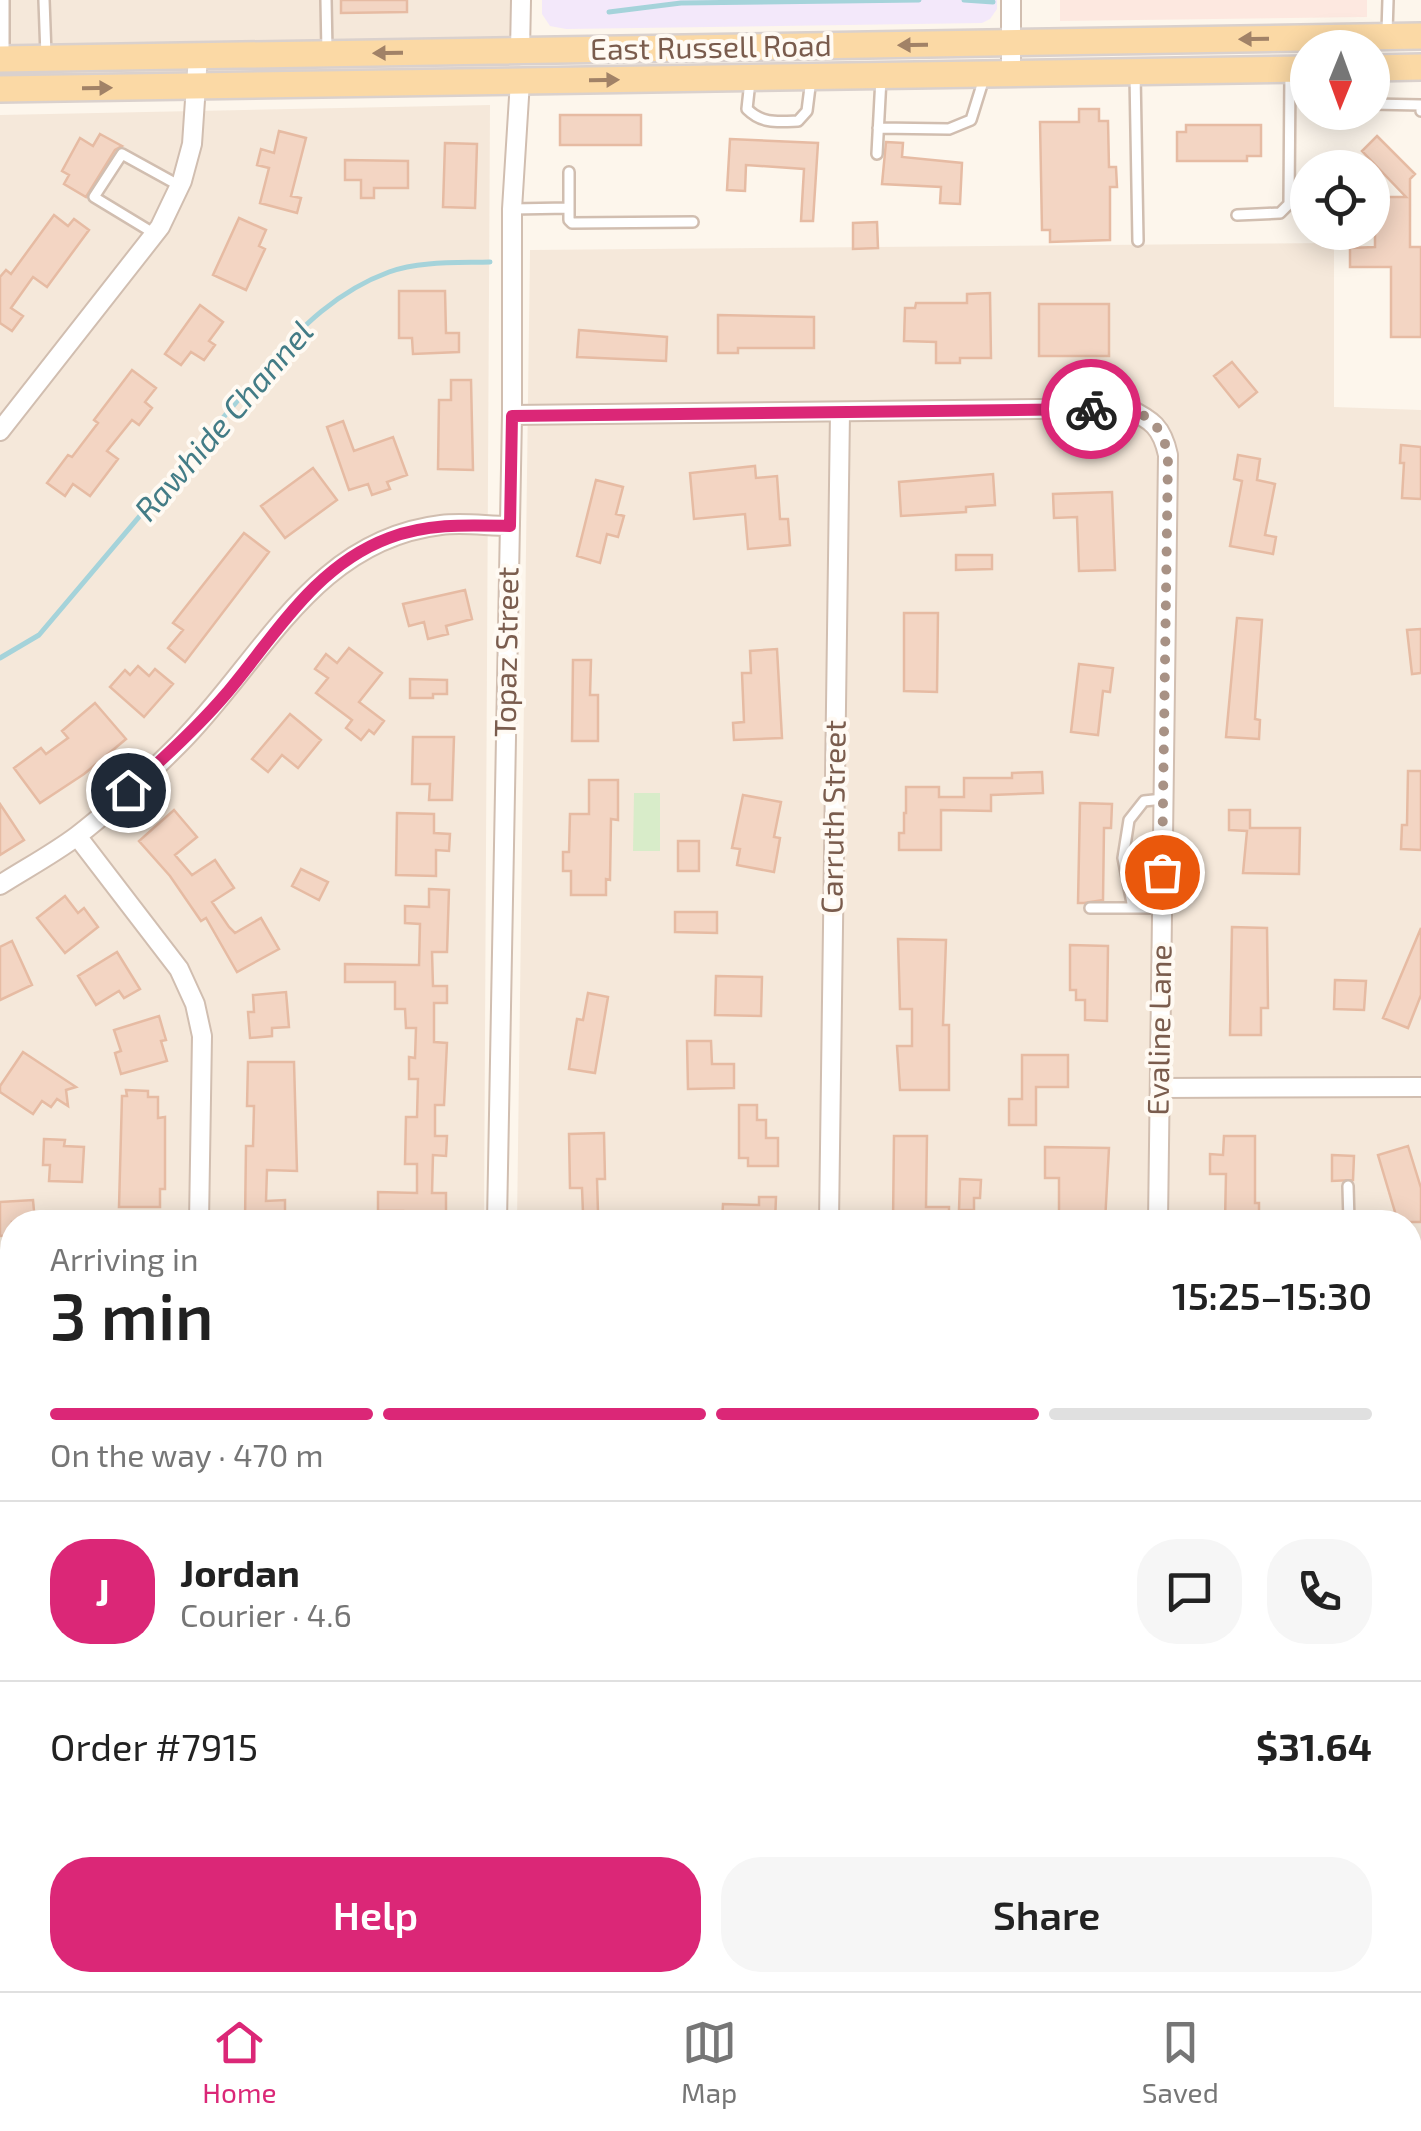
<!DOCTYPE html>
<meta charset="utf-8">
<style>
body{margin:0;font-family:"Exo 2",sans-serif;background:#f6f6f6;color:#222;height:100vh;display:flex;flex-direction:column;font-size:38px;white-space:nowrap}
*{box-sizing:border-box;margin:0}
p{font-size:32px;color:#767676}
.icon{flex:none;width:55px;height:55px;fill:none;stroke:currentColor;stroke-width:2;stroke-linecap:round;stroke-linejoin:round}
.map{position:relative;flex:1;overflow:hidden}
.sheet{position:absolute;left:0px;top:1210px;width:1422px;height:782px;display:flex;flex-direction:column;background:#fff;border-radius:40px 40px 0 0;box-shadow:0 5px 25px #0003}
.sheet>*{flex:none}
.needle{width:65px;rotate:181deg}
.fabs{position:absolute;left:1290px;top:30px;display:grid;gap:20px}
.fabs a{display:grid;place-items:center;width:100px;height:100px;border-radius:50%;background:#fff;box-shadow:0 5px 25px #0003;font-size:50px}
.pin{position:absolute;display:grid;place-items:center;width:85px;height:85px;color:#fff;margin:-42px;border:5px solid #fff;border-radius:50%;box-shadow:0 2px 10px #0007}
.courier{position:absolute;display:grid;place-items:center;width:100px;height:100px;margin:-50px;border:8px solid #db2777;border-radius:50%;background:#fff;color:#222;box-shadow:0 2px 12px #0007}
.head em{font-style:normal;font-weight:600}
.head div{display:flex;flex-direction:column-reverse}
.head{display:flex;align-items:center;justify-content:space-between;height:170px;padding:0 50px}
h1{font-size:65px;font-weight:600;line-height:75px}
.bar{display:grid;grid-template-columns:repeat(4,1fr);gap:15px 10px;align-content:center;height:120px;padding:0 50px}
.bar i{height:12px;border-radius:8px;background:#e0e0e0}
.bar .active{background:#db2777}
.bar p{grid-column:span 4}
.line{display:flex;align-items:center;gap:25px;padding:0 50px;border-top:2px solid #e0e0e0}
.line div{flex:1}
.round{display:grid;place-items:center;flex:none;width:105px;height:105px;border-radius:40px;background:#f6f6f6}
.button{display:flex;gap:20px;margin-top:auto;padding:20px 50px}
.button a{flex:1;height:115px;border-radius:40px;background:#db2777;color:#fff;font-size:40px;font-weight:600;line-height:115px;text-align:center}
.button a+a{background:#f6f6f6;color:#222}
.tab-bar{display:flex;justify-content:space-around;align-items:center;height:140px;border-top:2px solid #e0e0e0;background:#fff;font-size:28px;color:#767676}
.tab-bar a{display:grid;justify-items:center;gap:5px}
.tab-bar .active{color:#db2777}
.map>svg:first-child{display:block}
.residential{fill:#f5e8da}
.commercial{fill:#fde8e0}
.education{fill:#f3e8fa}
.green{fill:#d8ecc9}
.lines{fill:none;stroke-linecap:round;stroke-linejoin:round}
.stream{stroke:#a5d3da;stroke-width:5}
.building{fill:#f3d5c3;stroke:#e6bba3;stroke-width:2.5}
.lane-casing{stroke:#d1beb0;stroke-width:14}
.street-casing{stroke:#d1beb0;stroke-width:22}
.secondary-casing{stroke:#d6c0b0;stroke-width:28}
.primary-casing{stroke:#dad1cd;stroke-width:30}
.lane{stroke:#fff;stroke-width:9}
.street{stroke:#fff;stroke-width:18}
.secondary{stroke:#fff;stroke-width:22}
.primary{stroke:#fbd9a5;stroke-width:25}
.oneway{fill:#a18267}
.done{stroke:#a89285;stroke-width:10;stroke-dasharray:0 18}
.route{stroke:#db2777;stroke-width:12}
.labels{text-anchor:middle;stroke-width:8;stroke-linejoin:round;paint-order:stroke}
.street-label{font-size:30px;fill:#7a5c4d;stroke:#fffaf3}
.water-label{font-size:32px;font-style:italic;fill:#437c86;stroke:#fffaf3}
</style>
<div class="map">
<svg width="1421" height="1991" viewBox="0 0 1421 1991">
<rect width="100%" height="100%" fill="#fdf6ec"/>
<path class="residential" d="M0,0H521L520,81L0,89Z
M490,105L484,1222H12V1944H0V115Z
M1334,243V407L1421,410V1774H1410V1222H517L530,250Z
M918,1980H1208V1991H508V1983Z"/>
<path class="commercial" d="M1060,0H1367V17L1060,21Z
M1251,1982H1421V1991H1251Z"/>
<path class="education" d="M542,0H997V9L990,19L982,23L566,29L550,26L542,14Z"/>
<path class="green" d="M634,793H660V851H633Z"/>
<g class="lines">
<path class="stream" d="M964,0L993,2
M609,12L681,3L919,0
M0,658L39,635L266,367C301,327 337,291 389,272C419,261 458,263 490,262"/>
</g>
<path class="building" d="M341,0H407V12L341,13Z
M1079,109H1099V121H1108L1109,167H1116L1117,187H1110V240L1050,242V230H1042L1040,122H1079Z
M560,115H641V145H560Z
M1186,125H1261V156H1247V161H1177V132H1186Z
M279,131L306,138L291,196L301,198L297,213L260,203L269,168L257,165L261,149L274,153Z
M100,134L122,146L115,150L86,197L64,184L69,175L62,171L80,138L93,146Z
M1377,136L1415,174L1410,179V247H1421V337H1391V267H1350V248L1375,247V197H1406L1362,151Z
M730,139L818,143L813,221H801L804,169L746,165L745,191L727,190Z
M886,142L903,143L902,157L962,163L960,204L940,203L941,187L882,184Z
M445,143L477,144L475,208L443,207Z
M345,160L408,161V188H374V198H361V180H345Z
M54,215L68,226L74,219L89,230L47,287L33,277L11,308L23,316L12,331L0,323V277L6,270L11,274Z
M239,218L266,230L259,246L265,249L246,290L213,275Z
M877,222L878,248L853,249V223Z
M399,291H445L446,333H459V352L413,354L412,338H399Z
M990,293L991,358H960V363H936V342L904,341L905,308H915L916,303H967V294Z
M1039,304H1109V356H1039Z
M200,305L223,322L209,341L215,345L204,360L191,352L181,365L165,354Z
M718,315L814,317V348H738V353H718Z
M579,330L667,337L666,361L577,357Z
M1232,362L1257,392L1239,407L1214,376Z
M132,370L156,388L145,402L152,408L139,425L132,420L107,451L118,459L90,496L73,484L65,496L47,483L68,455L72,457L98,423L94,420Z
M451,380H471L473,470L438,469L439,400H451Z
M343,421L354,451L393,437L407,475L387,482L390,489L372,495L368,484L349,490L327,427Z
M1401,445L1421,447V499L1402,498L1404,463H1400Z
M1238,455L1260,459L1257,480L1275,484L1265,535L1276,537L1273,554L1230,546L1242,481L1234,479Z
M755,466L756,478L777,476L780,519H788L790,545L748,549L745,514L694,519L690,473Z
M313,468L337,500L285,538L261,506Z
M993,474L995,505L966,507V512L901,516L899,482Z
M596,480L623,487L616,514L624,516L618,537L607,534L600,563L577,556Z
M1112,492L1115,570L1079,571L1077,517L1054,518L1053,494Z
M244,533L269,552L185,662L168,648L183,630L173,623Z
M956,555H992V569L956,570Z
M465,590L472,619L446,626L448,634L428,639L424,622L409,626L403,604Z
M904,613H938L937,692L904,691Z
M1237,618L1262,620L1255,719L1260,720L1259,739L1226,737Z
M1421,629V673L1412,674L1407,630Z
M349,648L382,673L359,702L384,721L374,734L369,730L361,740L346,728L352,720L316,693L328,678L315,669L326,654L337,663Z
M777,649L782,738L734,740L733,723L744,722L742,673H751L750,651Z
M573,660H591L590,695H598V741H572Z
M1079,664L1113,668L1110,692L1103,691L1098,735L1071,732Z
M138,666L149,676L155,669L173,684L144,717L110,687L125,670L130,675Z
M410,679L447,680V694H433V698H410Z
M95,703L126,739L84,774L40,803L14,768L41,748L46,754L68,738L62,731Z
M290,714L321,740L298,768L282,755L268,772L252,759Z
M413,737H454L452,800H429L430,784H412Z
M1408,771H1421V850L1401,849L1402,825H1407Z
M1042,772L1043,793L991,795V811L941,810V850H899V833H904V813H906V787H939V797H964V778H1012V773Z
M589,780H618V820L611,819L610,880L606,879V895H571V871H563V852H569L570,814H589Z
M743,795L781,802L774,837L780,838L774,872L737,865L740,849L732,848Z
M1080,803L1112,804L1111,828H1104L1103,900L1084,903H1078Z
M0,804L24,840L0,855Z
M174,810L197,837L175,855L192,875L215,860L234,888L212,902L229,927L235,933L261,918L279,949L237,972L206,918L201,921L170,876L139,841Z
M1229,810H1250V828H1300L1299,874L1243,873L1247,831L1229,830Z
M397,813L434,814V833L450,834L449,851L436,850V876L396,875Z
M678,841H699V871H678Z
M301,869L328,882L319,900L292,886Z
M429,889L449,890L447,952H432L433,986H447V1003H434V1042L447,1043L444,1105H435V1136H447L446,1156L433,1155L432,1193H446V1222H403V1211H378V1192L417,1193V1164H405L406,1117H417L418,1079H409V1057L415,1058L416,1028H406L405,1009H395V982H345V964L419,965L420,924L405,923V906L429,907Z
M65,896L78,913L84,908L98,927L65,953L37,918Z
M675,912H717V933L675,932Z
M1232,927L1267,928L1268,1008H1261V1035H1230Z
M1421,928V995L1408,1028L1383,1018Z
M898,939L946,940L943,1025H949V1090H900L897,1046H912V1009H900Z
M12,941L32,985L0,1000V947Z
M1070,945L1108,946L1107,1021L1085,1020V1000H1076V990H1070Z
M117,952L140,989L124,998L119,991L96,1005L78,976Z
M716,976L762,977L761,1016L715,1015Z
M1335,980L1366,981L1364,1010L1334,1009Z
M286,992L289,1027L272,1028V1036L250,1038L248,1012H254L253,995Z
M588,993L608,997L595,1073L569,1069L577,1019L583,1020Z
M159,1016L166,1040L161,1041L167,1061L121,1074L115,1053L121,1051L114,1030Z
M687,1041H711L712,1064H734V1088L688,1089Z
M23,1052L76,1087L66,1090L68,1106L57,1099L51,1107L42,1101L33,1114L0,1092V1086Z
M1022,1055H1068V1087H1036V1125H1009V1099H1022Z
M248,1062H294L297,1171L267,1170L266,1201L285,1200V1222H245L246,1146H253L254,1106H247Z
M126,1090L148,1091V1097H158V1118L165,1117V1189H160V1207H119L122,1096H127Z
M739,1105H757V1120H766V1138H778V1166H748V1158H739Z
M604,1133L605,1179H597L598,1212L583,1213L582,1188H570L569,1134Z
M894,1136H927L926,1207H949V1222H893Z
M1224,1136H1255V1203H1259V1222H1225L1226,1174H1210V1154L1223,1155Z
M44,1139L65,1140L64,1146L84,1147L82,1182L49,1181L50,1165H43Z
M1408,1146L1421,1188V1222H1398L1378,1155Z
M1045,1147L1109,1148L1105,1222H1059V1178H1045Z
M1332,1155L1354,1156L1353,1180L1332,1181Z
M960,1179L981,1180L980,1198H974V1210H959Z
M759,1197H776L775,1222H722L723,1204L759,1205Z
M33,1200L35,1222H12V1235L0,1236V1202Z"/>
<g class="lines">
<defs>
<path id="lane" d="M44,0L46,55
M326,0L327,51
M1387,32L1388,0
M4,56V0
M1135,74L1138,241
M750,81L747,109C762,124 777,122 798,121L807,111L811,79
M1372,104L1421,105V111
M878,128L949,129L971,120L985,75
M877,154L881,78
M569,172V220L572,223L693,222
M512,209L569,208
M1237,215L1280,213L1289,204L1290,72
M155,234L94,197L122,154L180,186
M1090,908H1162
M1133,908L1123,858L1129,820L1144,801L1163,799
M1348,1186L1349,1222
M1410,1247L1421,1248
M1410,1424L1421,1425
M1410,1453L1421,1452
M1410,1650H1421
M1410,1750H1421"/>
<path id="street" d="M520,51L521,0
M1011,73V0
M512,415L1127,408C1152,420 1162,427 1168,455L1158,1222
M0,431L160,227L182,181L192,144L198,56
M77,836L179,969L195,1004L202,1036L199,1222
M0,885C25,869 53,854 77,836C112,809 148,775 179,744C262,661 313,540 441,525C463,522 487,526 510,526
M1160,1088L1421,1087
M497,1222L512,415V209L520,81
M829,1222L840,412
M0,1392H12
M492,1991L493,1980
M1239,1991V1980"/>
<path id="secondary" d="M1410,1952H1421
M0,1967H12"/>
<path id="primary" d="M0,59L1421,36
M1372,68L1421,67
M0,89L1308,69"/>
</defs>
<use href="#lane" class="lane-casing"/>
<use href="#street" class="street-casing"/>
<use href="#secondary" class="secondary-casing"/>
<use href="#primary" class="primary-casing"/>
<use href="#lane" class="lane"/>
<use href="#street" class="street"/>
<use href="#secondary" class="secondary"/>
<use href="#primary" class="primary"/>
</g>
<defs><path id="oneway-solid" d="M-6-.8H1V-3.2L6.5 0L1 3.2V.8H-6Z" transform="scale(2.5)"/></defs>
<g class="oneway">
<use href="#oneway-solid" transform="translate(1254 39) rotate(179)"/>
<use href="#oneway-solid" transform="translate(913 45) rotate(179)"/>
<use href="#oneway-solid" transform="translate(388 53) rotate(179)"/>
<use href="#oneway-solid" transform="translate(604 80) rotate(-1)"/>
<use href="#oneway-solid" transform="translate(97 88) rotate(-1)"/>
</g>
<g class="lines">
<path class="done" d="M1091,409C1132,408 1158,409 1168,455L1162,872"/>
<path class="route" d="M128,790C162,760 196,729 226,694C275,636 314,566 389,538C428,523 468,525 510,526L512,416L1091,409"/>
</g>
<g class="labels">
<g class="street-label">
<text transform="translate(711 48) rotate(-1)" y="10">East Russell Road</text>
<text transform="translate(507 652) rotate(-89)" y="10">Topaz Street</text>
<text transform="translate(834 817) rotate(-89)" y="10">Carruth Street</text>
<text transform="translate(1160 1030) rotate(-89)" y="10">Evaline Lane</text>
</g>
<g class="water-label">
<text transform="translate(224 421) rotate(-49)" y="11">Rawhide Channel</text>
</g>
</g>
</svg>
<div class="fabs">
<a><svg class="needle" viewBox="-14 -14 28 28"><path d="M0-13l5 13h-10z" fill="#e53935"/><path d="M0 13l5-13h-10z" fill="#767676"/></svg></a>
<a><svg class="icon" aria-label="locate" viewBox="0 0 24 24"><circle cx="12" cy="12" r="6"/><path d="M12 2v4M12 18v4M2 12h4M18 12h4"/></svg></a>
</div>
<div class="pin" style="left:1162px;top:872px;background:#ea580c"><svg class="icon" aria-label="bag" viewBox="0 0 24 24"><path d="M5 8h14l-1 12H6zM9 8a3 3 0 0 1 6 0"/></svg></div>
<div class="pin" style="left:128px;top:790px;background:#1f2937"><svg class="icon" aria-label="home" viewBox="0 0 24 24"><path d="M3 11l9-7 9 7M6 9v11h12V9"/></svg></div>
<div class="courier" style="left:1091px;top:409px"><svg class="icon" aria-label="bike" viewBox="0 0 24 24"><circle cx="6" cy="16" r="4"/><circle cx="18" cy="16" r="4"/><path d="M6 16l4-8h5l3 8M10 8l3 8H6M13 5h3"/></svg></div>
<section class="sheet">
<div class="head"><div><h1>3 min</h1><p>Arriving in</p></div><em>15:25–15:30</em></div>
<div class="bar"><i class="active"></i><i class="active"></i><i class="active"></i><i></i><p>On the way · 470 m</p></div>
<div class="line" style="height:180px"><b class="round" style="background:#db2777;color:#fff">J</b><div><b>Jordan</b><p>Courier · 4.6</p></div><a class="round"><svg class="icon" aria-label="chat" viewBox="0 0 24 24"><path d="M4 5h16v11H9l-5 4z"/></svg></a><a class="round"><svg class="icon" aria-label="phone" viewBox="0 0 24 24"><path d="M5 4h4l2 5-3 2q2 4 5 5l2-3 5 2v4C11 20 4 13 5 4z"/></svg></a></div>
<div class="line" style="height:130px"><div>Order #7915</div><b>$31.64</b></div>
<div class="button"><a>Help</a><a>Share</a></div>
</section>
</div>
<nav class="tab-bar">
<a class="active"><svg class="icon" aria-label="home" viewBox="0 0 24 24"><path d="M3 11l9-7 9 7M6 9v11h12V9"/></svg>Home</a>
<a><svg class="icon" aria-label="map" viewBox="0 0 24 24"><path d="M3 6l6-2 6 2 6-2v14l-6 2-6-2-6 2zM9 4v14M15 6v14"/></svg>Map</a>
<a><svg class="icon" aria-label="saved" viewBox="0 0 24 24"><path d="M7 4h10v16l-5-4-5 4z"/></svg>Saved</a>
</nav>
